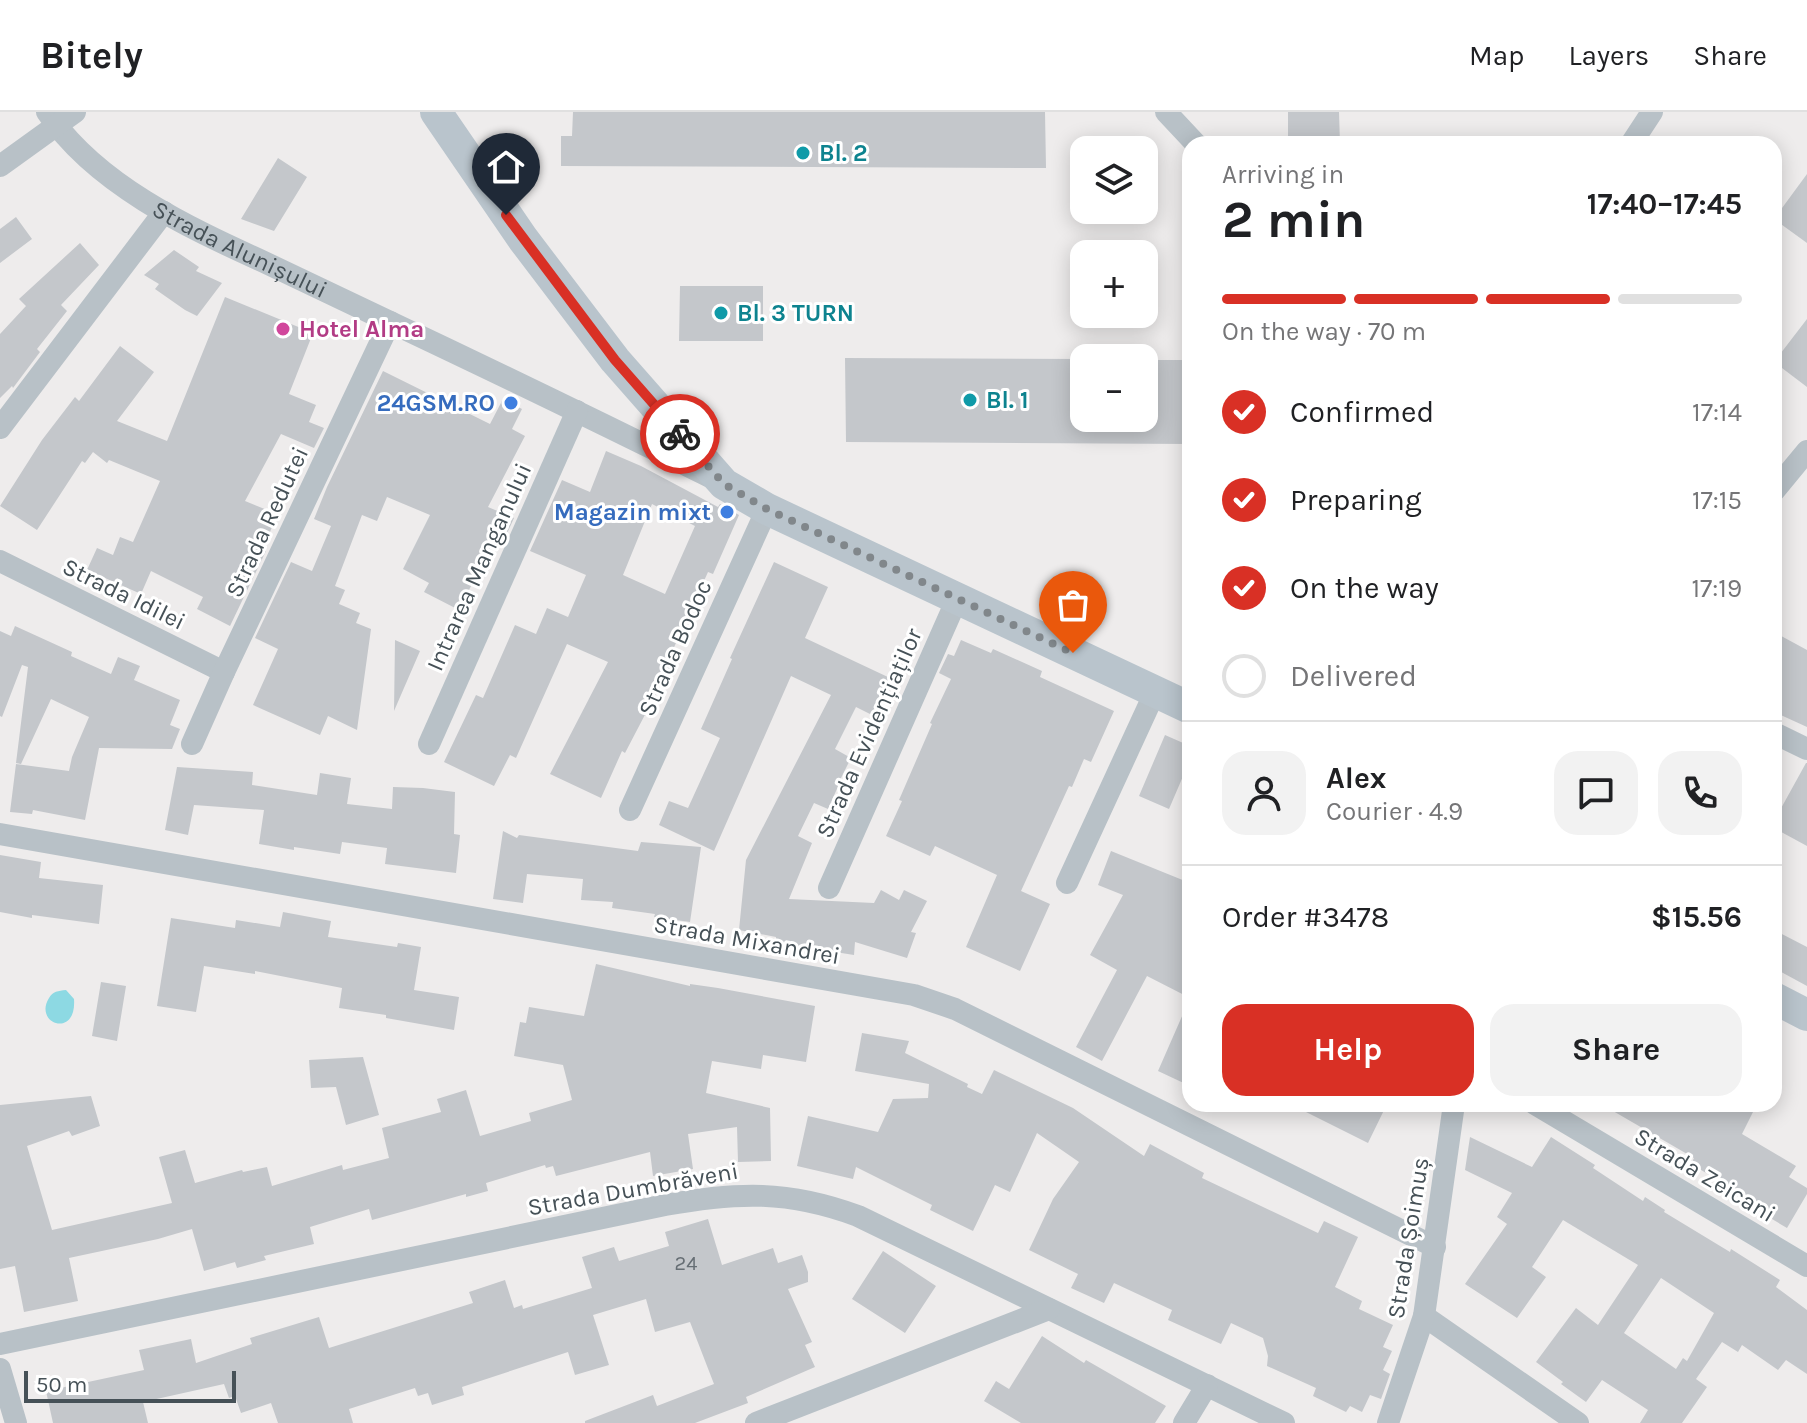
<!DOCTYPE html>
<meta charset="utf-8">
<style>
body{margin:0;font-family:Karla,sans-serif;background:#f2f2f2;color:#202124;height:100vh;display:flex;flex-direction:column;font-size:30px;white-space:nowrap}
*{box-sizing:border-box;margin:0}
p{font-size:26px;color:#757577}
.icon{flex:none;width:44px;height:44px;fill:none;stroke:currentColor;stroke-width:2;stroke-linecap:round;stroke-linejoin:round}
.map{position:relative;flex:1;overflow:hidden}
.sheet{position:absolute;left:1182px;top:24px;width:600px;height:976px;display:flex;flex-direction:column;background:#fff;border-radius:24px;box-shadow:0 4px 20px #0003}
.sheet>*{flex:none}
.buttons{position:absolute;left:1070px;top:24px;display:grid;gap:16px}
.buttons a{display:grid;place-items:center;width:88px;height:88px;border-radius:16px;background:#fff;box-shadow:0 4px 20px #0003;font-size:40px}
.scale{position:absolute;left:24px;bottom:20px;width:212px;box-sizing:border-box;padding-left:8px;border:4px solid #465157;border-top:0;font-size:22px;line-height:28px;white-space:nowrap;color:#465157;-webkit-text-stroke:6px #fff;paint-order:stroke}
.pin{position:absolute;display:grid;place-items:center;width:68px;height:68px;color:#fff;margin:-82px -34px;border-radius:50% 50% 50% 0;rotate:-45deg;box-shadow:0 0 8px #0007}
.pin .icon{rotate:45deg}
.courier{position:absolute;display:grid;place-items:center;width:80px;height:80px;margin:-40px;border:6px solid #d93025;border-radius:50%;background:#fff;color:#222;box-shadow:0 2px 10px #0007}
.headline em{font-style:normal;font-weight:700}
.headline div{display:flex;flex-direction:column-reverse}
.headline{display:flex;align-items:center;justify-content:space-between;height:136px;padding:0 40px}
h1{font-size:52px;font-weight:700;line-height:60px}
.bar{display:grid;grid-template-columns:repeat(4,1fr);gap:12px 8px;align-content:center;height:96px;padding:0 40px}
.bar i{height:10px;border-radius:6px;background:#e0e0e0}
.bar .current{background:#d93025}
.bar p{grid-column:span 4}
.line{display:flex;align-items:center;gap:20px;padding:0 40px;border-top:2px solid #e0e0e0}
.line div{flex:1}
.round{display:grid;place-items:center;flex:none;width:84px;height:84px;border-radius:24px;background:#f2f2f2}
ol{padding:0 40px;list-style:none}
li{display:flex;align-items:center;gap:24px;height:88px}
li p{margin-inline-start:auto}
li .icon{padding:8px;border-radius:50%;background:#d93025;color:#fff;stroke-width:4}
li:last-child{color:#757577}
li i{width:44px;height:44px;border:4px solid #e0e0e0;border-radius:50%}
.primary-button{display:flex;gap:16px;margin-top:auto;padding:16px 40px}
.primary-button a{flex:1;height:92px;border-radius:24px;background:#d93025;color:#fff;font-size:32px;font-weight:700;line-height:92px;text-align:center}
.primary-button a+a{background:#f2f2f2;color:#202124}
header{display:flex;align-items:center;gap:48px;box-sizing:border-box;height:112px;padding:0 40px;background:#fff;border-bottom:2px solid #e0e0e0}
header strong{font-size:38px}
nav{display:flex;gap:44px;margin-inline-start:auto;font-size:28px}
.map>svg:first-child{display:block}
.water{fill:#8dd9e3}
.building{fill:#c4c7cb;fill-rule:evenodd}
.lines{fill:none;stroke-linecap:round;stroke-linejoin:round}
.street{stroke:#b8c1c7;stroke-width:22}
.secondary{stroke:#b9c4cc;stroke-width:32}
.done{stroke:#81878b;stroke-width:8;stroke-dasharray:0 14.4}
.route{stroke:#d93025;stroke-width:10}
.culture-dot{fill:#0f9aa8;stroke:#fff;stroke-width:3}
.hotel-dot{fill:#d1479c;stroke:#fff;stroke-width:3}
.shop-dot{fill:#3f7fe0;stroke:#fff;stroke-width:3}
.labels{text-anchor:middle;stroke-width:6;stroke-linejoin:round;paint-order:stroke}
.number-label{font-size:20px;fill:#666e74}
.culture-label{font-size:24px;font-weight:bold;fill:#0d838f;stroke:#fff;text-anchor:start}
.street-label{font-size:24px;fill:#465157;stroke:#fff}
.hotel-label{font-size:24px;font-weight:bold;fill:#b23c85;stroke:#fff;text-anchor:start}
.shop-label{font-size:24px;font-weight:bold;fill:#366cbe;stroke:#fff;text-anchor:end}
</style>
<header>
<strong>Bitely</strong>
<nav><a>Map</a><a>Layers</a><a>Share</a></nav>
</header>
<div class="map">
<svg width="1807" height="1311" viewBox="0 0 1807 1311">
<rect width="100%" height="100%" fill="#eeecec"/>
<path class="water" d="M66,878L74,887C77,927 33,912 49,886C53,879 58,879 66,878Z"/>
<path class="building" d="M573,0H1045L1046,56L561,54V24H572Z
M1288,0H1339L1340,32H1288Z
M278,46L307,65L274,119L241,107Z
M1807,62V131L1774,107Z
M16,105L32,127L0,151V117Z
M80,131L99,153L61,193L67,199L37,237L40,240L13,276L12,274L0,286V222L26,194L19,187Z
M174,138L199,155L196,159L222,171L197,204L185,198L155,177L159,172L144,163Z
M680,174H763V229H679Z
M225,185L313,221L289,282L316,293L309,310L324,316L314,336L281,322L245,389L277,402L263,438L266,439L230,514L197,497L203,485L151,459L141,482L87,458L97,436L113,443L120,425L133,430L160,369L109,348L107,351L93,340L85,351L82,349L37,418L0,394L42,328L75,285L79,289L120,234L154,260L117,309L167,329Z
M1807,207V275L1774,250Z
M845,246L1084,247V306H1144V248H1190V332L846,330Z
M383,259L490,312L503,287L522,297L512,317L525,324L488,395L514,406L504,428L496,424L459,498L424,480L429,471L403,457L430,403L387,385L377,409L362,403L335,474L345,478L339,492L360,501L356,511L371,517L357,618L328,604L320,623L253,593L278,537L255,526L291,450L312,459L331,414L314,407L327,375Z
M606,339L641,354L718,395L720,392L739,403L713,462L708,460L671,542L676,544L664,573L661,572L625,641L622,639L601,686L550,662L608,550L567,532L516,646L510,643L494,674L444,650L476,583L483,586L515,513L536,522L547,496L568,505L586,463L530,439L562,368L590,380ZM652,392L695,414L665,482L623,463Z
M774,450L828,475L805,526L890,566L872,603L856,595L835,637L851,646L839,670H840L828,697L814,691L798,724L812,731L789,787L874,791L881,778L899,788L904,778L927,789L911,820L916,821L907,846L855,830L854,843L810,836V839L776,833V825L739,818L746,748L831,583L791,564L714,739L659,713L669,689L688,696L720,626L701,617L732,547L730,546Z
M15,514L72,540L71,544L111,562L118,545L140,554L134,568L180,588L170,613L180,617L172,637L99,636L85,708L33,698L32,702L10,700L16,652L69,659L72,645L89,605L51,587L21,652L16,651L28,555L22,553L2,605L0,604V519L11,524Z
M1774,520L1807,538V615L1774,600Z
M395,528L420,539L394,599Z
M961,528L991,541L993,537L1042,559L1040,565L1114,599L1091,650L1084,647L1072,675L1069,674L1021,779L1050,792L1020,859L966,835L997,763L935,734L930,744L886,724L902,689L899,688L932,612L930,611L951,567L939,561L948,542L954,544Z
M1165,623L1190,634V648L1169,697L1139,684Z
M1806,651H1807V734L1774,716V709Z
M177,655L253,660L252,673L317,683L320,661L351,666L347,692L392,697L393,675L423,676L455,680L454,722L460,723L456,761L385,752L387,736L342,730L340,742L294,735V738L259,732L264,698L194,693L188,723L165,718Z
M503,719L517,726L519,723L638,739L641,730L701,735L690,810L654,805L655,802L612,796L613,790L581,788L583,767L527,762L523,791L493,787Z
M1111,739L1190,771V974L1158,959L1190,886L1147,864L1102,949L1076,935L1117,858L1090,843L1123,783L1098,773Z
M0,743L41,750L39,766L103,773L99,812L32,803V806L0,800Z
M283,800L331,809L328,825L397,835L398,831L421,835L414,878L459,885L454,918L386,906V903L339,896L342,876L255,859V862L204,854L196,900L157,894L171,806L235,816L236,808L280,815Z
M1774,818L1807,835V874L1774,856Z
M596,852L690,874V872L718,876L815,894L806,950L763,943L761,957L712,949L706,981L770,996L771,1049L738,1050L737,1015L688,1022L693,1057L653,1064L650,1040L556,1064L553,1054L546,1056L545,1053L486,1071L488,1079L466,1085V1082L372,1108L369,1097L310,1115L314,1132L264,1144L266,1148L237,1156L235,1150L204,1159L192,1117L158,1127L69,1146L78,1189L24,1200L15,1154L0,1157V993L91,984L100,1014L72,1024L69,1019L27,1034L52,1118L172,1091L159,1045L185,1038L195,1071L242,1058L243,1060L267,1055L272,1074L342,1053L343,1058L389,1046L382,1016L441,1000L437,987L466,978L480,1024L531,1009L529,1001L572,988L563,953L514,944L520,910L526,911L529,895L584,904Z
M101,870L126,874L117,929L92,924Z
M862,921L909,929L905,941L968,972L967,975L982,982L994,958L1073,996L1144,1044L1150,1032L1204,1061L1202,1066L1318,1121L1324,1109L1358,1125L1335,1175L1362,1189L1359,1197L1393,1213L1383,1235L1392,1239L1383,1258L1390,1262L1381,1287L1370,1283L1362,1300L1350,1294L1346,1300L1313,1284L1316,1276L1267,1254L1268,1244L1263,1226L1231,1211L1221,1232L1168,1208L1172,1198L1114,1171L1104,1191L1071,1176L1078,1162L1029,1138L1053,1087L1079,1050L1037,1021L1010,1080L995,1073L973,1119L930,1098L932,1093L856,1055L853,1067L797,1054L808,1004L878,1020L893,987L928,986L929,972L855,959Z
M363,945L379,1003L346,1013L336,975L311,976L309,948Z
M1290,992H1387L1368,1031Z
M1601,992H1757L1742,1022L1796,1054L1789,1065L1807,1076V1082L1787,1116L1745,1091L1748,1086L1691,1052L1694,1046Z
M1470,1025L1532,1055L1551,1025L1595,1053L1593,1056L1643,1089L1645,1085L1665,1098L1664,1100L1730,1140L1731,1137L1780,1168L1776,1175L1807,1198V1262L1786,1248L1778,1258L1742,1233L1738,1240L1722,1230L1696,1267L1707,1275L1682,1311H1640L1648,1298L1602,1268L1586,1290L1561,1272L1563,1270L1536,1250L1576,1196L1598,1213L1638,1153L1563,1108L1532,1155L1546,1165L1517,1206L1465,1172L1507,1112L1497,1105L1512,1081L1465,1058ZM1661,1166L1714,1201L1687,1249L1683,1246L1676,1257L1624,1221Z
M708,1107L722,1153L773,1136L778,1151L802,1143L808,1160V1170L788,1177L812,1230L805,1233L815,1255L746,1285L748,1291L695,1311H585V1309L653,1283L657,1294L714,1272L690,1210L655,1220L646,1187L593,1203L609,1253L575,1263L568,1240L462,1275L464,1283L432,1293L428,1281L418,1284L415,1276L349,1297L353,1311H278L271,1291L241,1301L235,1284L229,1286L224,1272L143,1290L148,1311H53L46,1279L144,1258L139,1238L191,1227L196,1251L252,1232L250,1226L319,1205L329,1236L473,1191L469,1180L505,1168L514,1196L522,1193L523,1197L592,1176L582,1145L614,1135L619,1149L669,1134L665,1120Z
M883,1139L936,1174L905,1221L852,1187Z
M1042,1224L1084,1251L1086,1248L1166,1294L1155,1311H1021L984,1289L996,1269L1009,1277Z"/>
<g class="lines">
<g class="street">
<path id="s1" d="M47,0C95,72 187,115 264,150C306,170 348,190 390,210C498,261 605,313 712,366"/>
<path d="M1166,0L1196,32"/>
<path d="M1631,32L1652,0"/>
<path d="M0,54L75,0"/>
<path d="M0,316L164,100"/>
<path d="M1774,379L1807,339"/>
<path d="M0,449L224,560"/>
<path d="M1774,621L1807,637"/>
<path d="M192,632L224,560L390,210"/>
<path d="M429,632L577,299"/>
<path d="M630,698L767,397"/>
<path d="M0,722L914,883L955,897L1435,1135"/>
<path d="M1067,771L1155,580"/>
<path d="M829,776L957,487"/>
<path d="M1535,992L1807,1154"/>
<path d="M1424,1204L1578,1311"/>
<path d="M0,1232L665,1093C737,1080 788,1078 858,1104L1284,1311"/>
<path d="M0,1257L16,1311"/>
<path d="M756,1311L1049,1197"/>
<path d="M1184,1311L1207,1273"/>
<path d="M1388,1311L1424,1204L1454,992"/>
</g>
<path class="secondary" d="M436,0L523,127L615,248L724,372L767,397L1190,596
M1774,886L1807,903"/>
</g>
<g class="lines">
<path class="done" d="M680,322L724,372L767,397L1073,541"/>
<path class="route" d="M506,103L615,248L680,322"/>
</g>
<g class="culture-dot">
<circle cx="803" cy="41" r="8"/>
<circle cx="721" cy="201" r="8"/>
<circle cx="970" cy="288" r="8"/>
</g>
<circle class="hotel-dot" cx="283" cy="217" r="8"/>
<g class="shop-dot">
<circle cx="511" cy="291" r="8"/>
<circle cx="727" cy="400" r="8"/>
</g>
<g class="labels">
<g class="number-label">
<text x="686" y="1158">24</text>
</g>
<g class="culture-label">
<text x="819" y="49">Bl. 2</text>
<text x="737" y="209">Bl. 3 TURN</text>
<text x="986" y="296">Bl. 1</text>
</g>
<g class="street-label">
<text dy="8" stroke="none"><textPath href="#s1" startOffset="240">Strada Alunișului</textPath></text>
<text transform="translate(267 410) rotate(-65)" y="8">Strada Redutei</text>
<text transform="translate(479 455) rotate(-66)" y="8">Intrarea Manganului</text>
<text transform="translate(124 482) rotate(26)" y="8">Strada Idilei</text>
<text transform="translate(675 536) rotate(-66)" y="8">Strada Bodoc</text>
<text transform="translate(869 621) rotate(-66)" y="8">Strada Evidențiaților</text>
<text transform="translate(747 828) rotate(10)" y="8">Strada Mixandrei</text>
<text transform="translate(1705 1063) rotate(31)" y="8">Strada Zeicani</text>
<text transform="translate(633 1077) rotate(-10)" y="8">Strada Dumbrăveni</text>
<text transform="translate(1408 1126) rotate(-81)" y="8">Strada Șoimuș</text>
</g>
<g class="hotel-label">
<text x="299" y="225">Hotel Alma</text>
</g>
<g class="shop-label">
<text x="495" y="299">24GSM.RO</text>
<text x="711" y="408">Magazin mixt</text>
</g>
</g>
</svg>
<div class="buttons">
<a><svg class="icon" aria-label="layers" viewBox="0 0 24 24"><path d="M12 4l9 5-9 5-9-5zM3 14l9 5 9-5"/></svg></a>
<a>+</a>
<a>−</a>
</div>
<div class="scale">50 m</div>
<div class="pin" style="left:1073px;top:541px;background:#ea580c"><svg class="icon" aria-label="bag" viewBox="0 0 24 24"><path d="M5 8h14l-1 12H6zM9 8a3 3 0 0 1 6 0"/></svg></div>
<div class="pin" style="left:506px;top:103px;background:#1f2937"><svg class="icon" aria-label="home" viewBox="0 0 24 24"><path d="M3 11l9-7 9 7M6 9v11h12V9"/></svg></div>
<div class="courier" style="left:680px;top:322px"><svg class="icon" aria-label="bike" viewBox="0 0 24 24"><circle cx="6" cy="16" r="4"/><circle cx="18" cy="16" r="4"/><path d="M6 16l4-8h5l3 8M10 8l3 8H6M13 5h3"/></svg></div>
<section class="sheet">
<div class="headline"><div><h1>2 min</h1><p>Arriving in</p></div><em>17:40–17:45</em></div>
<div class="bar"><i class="current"></i><i class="current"></i><i class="current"></i><i></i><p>On the way · 70 m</p></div>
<ol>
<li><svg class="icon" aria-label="check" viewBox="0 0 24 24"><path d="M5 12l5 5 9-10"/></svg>Confirmed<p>17:14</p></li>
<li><svg class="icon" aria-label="check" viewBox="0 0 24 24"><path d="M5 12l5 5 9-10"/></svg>Preparing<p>17:15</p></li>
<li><svg class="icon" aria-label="check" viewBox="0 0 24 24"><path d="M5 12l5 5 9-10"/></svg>On the way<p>17:19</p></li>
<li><i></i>Delivered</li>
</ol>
<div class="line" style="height:144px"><a class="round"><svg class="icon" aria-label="person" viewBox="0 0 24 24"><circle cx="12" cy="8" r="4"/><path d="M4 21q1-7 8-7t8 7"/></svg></a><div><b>Alex</b><p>Courier · 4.9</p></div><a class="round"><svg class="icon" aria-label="chat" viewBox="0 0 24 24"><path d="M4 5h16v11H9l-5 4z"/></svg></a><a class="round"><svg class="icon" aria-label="phone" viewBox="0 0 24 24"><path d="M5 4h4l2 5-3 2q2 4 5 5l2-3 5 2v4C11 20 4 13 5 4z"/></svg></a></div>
<div class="line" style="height:104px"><div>Order #3478</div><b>$15.56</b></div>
<div class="primary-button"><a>Help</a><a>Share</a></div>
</section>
</div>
